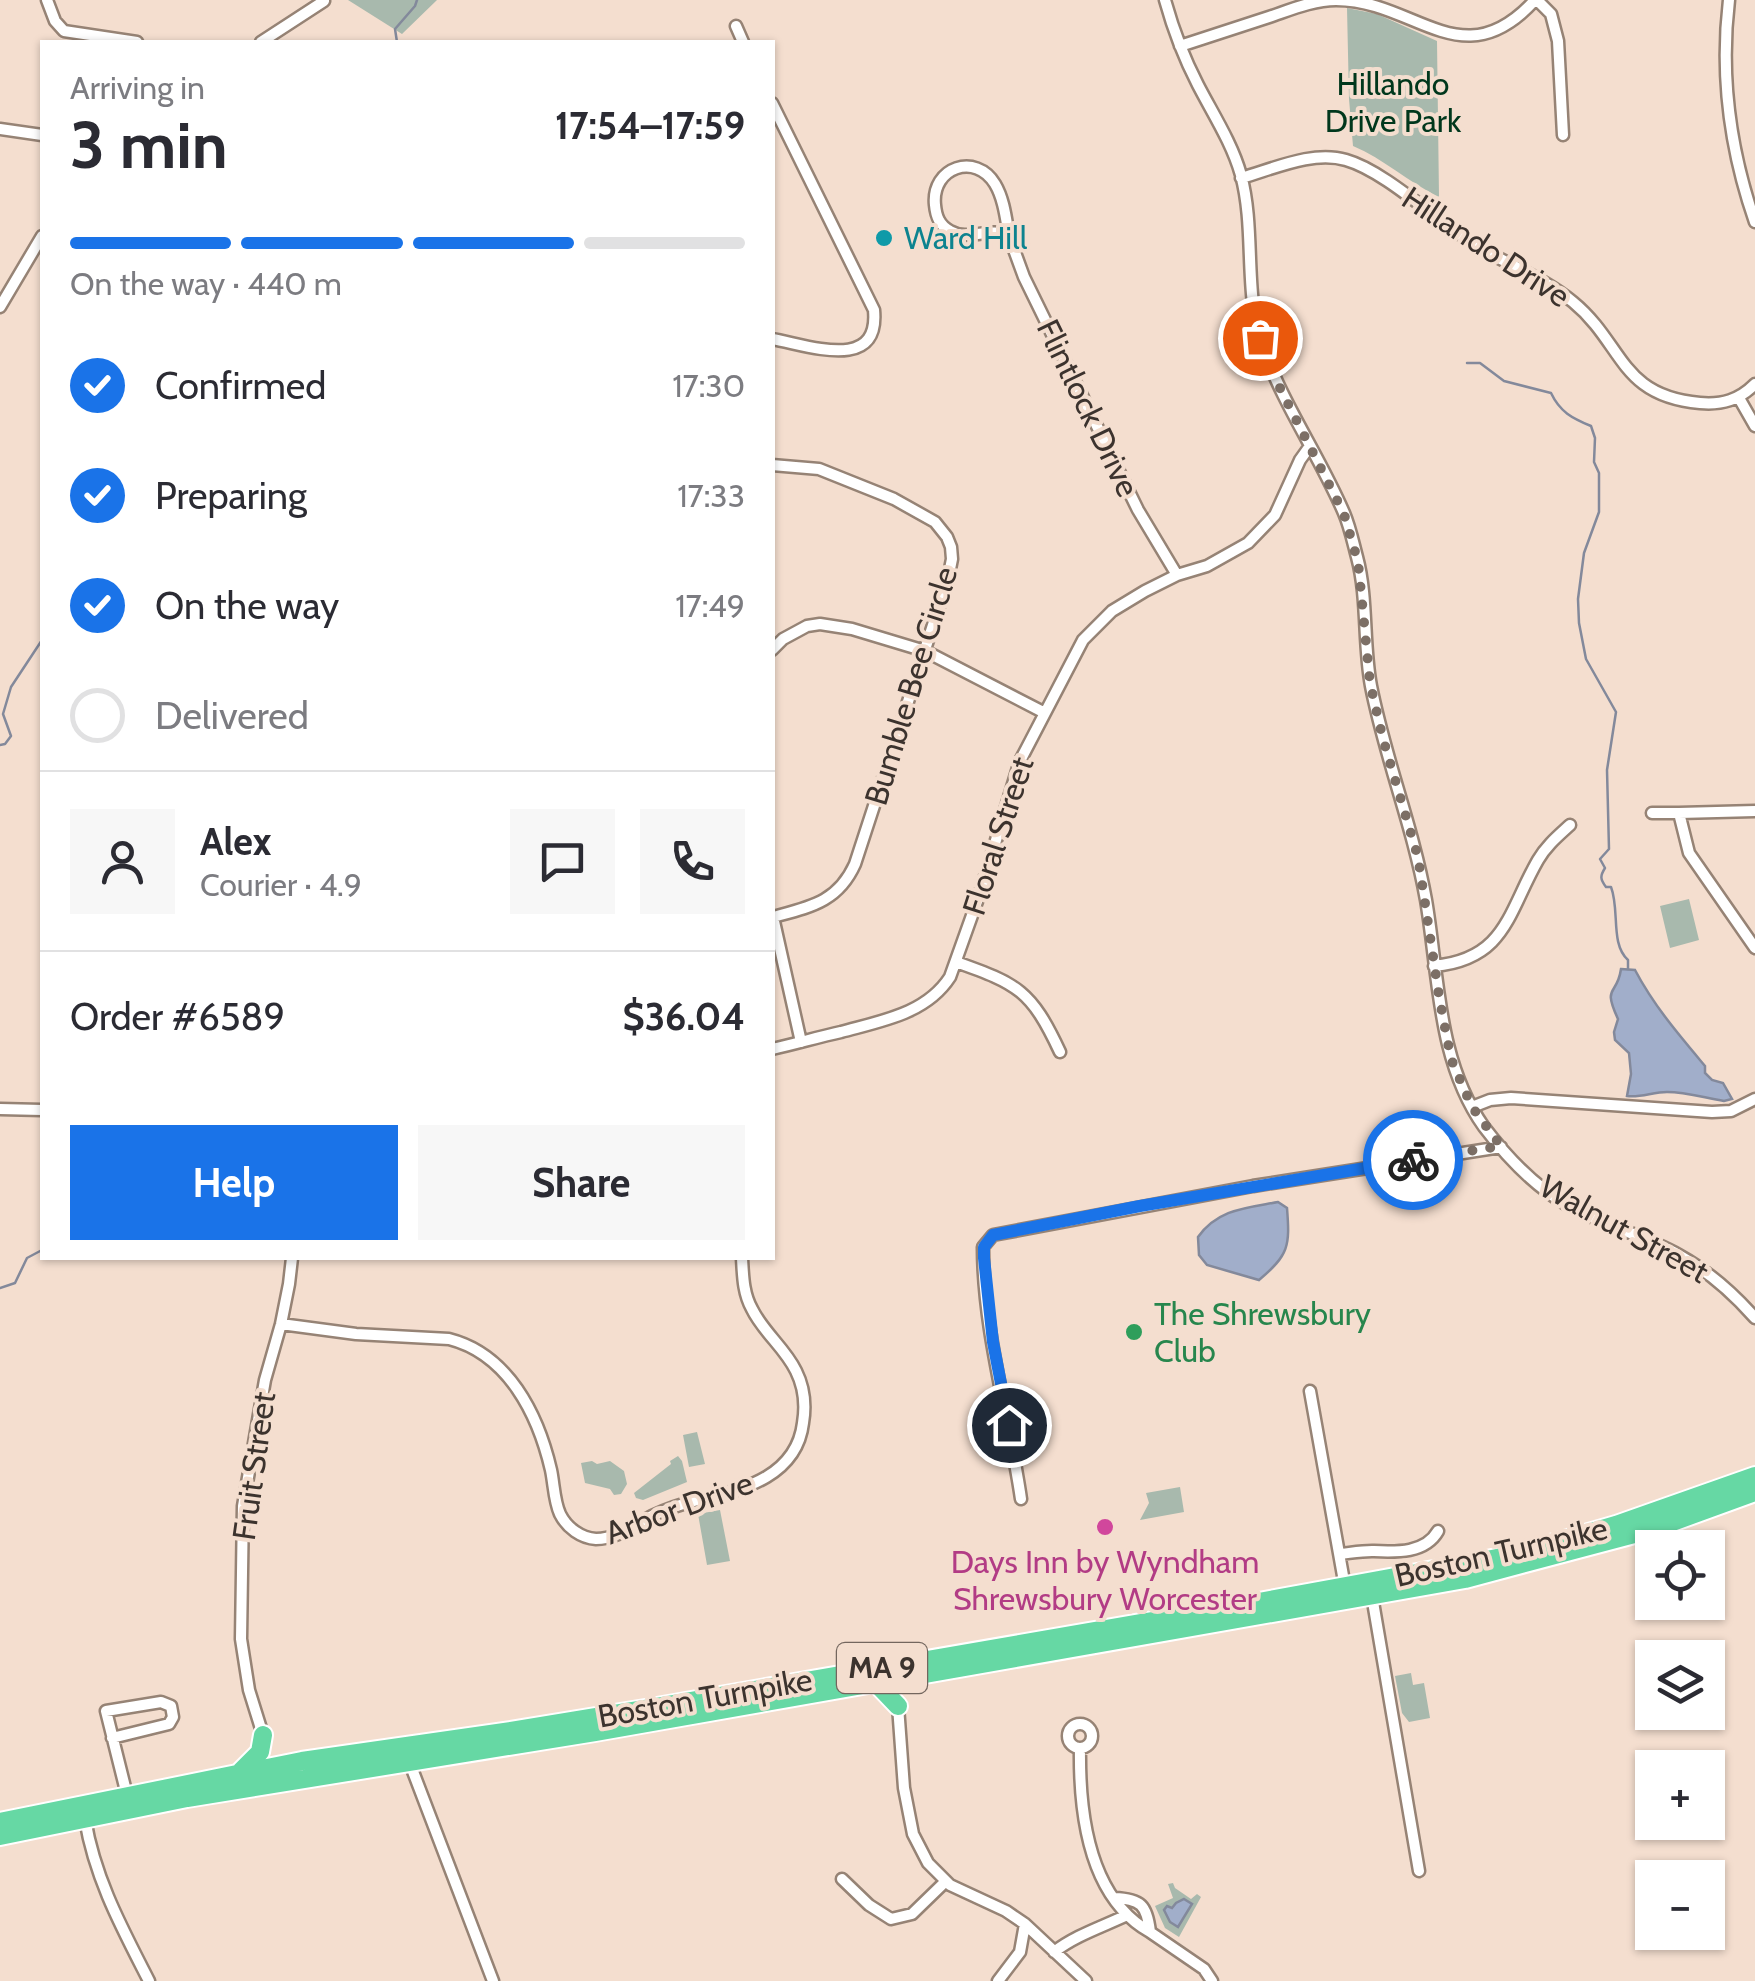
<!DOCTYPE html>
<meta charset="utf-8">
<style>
body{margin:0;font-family:Cabin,sans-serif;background:#f7f7f7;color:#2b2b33;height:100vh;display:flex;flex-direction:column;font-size:38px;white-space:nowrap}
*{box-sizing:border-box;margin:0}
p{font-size:32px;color:#7c7c81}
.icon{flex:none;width:55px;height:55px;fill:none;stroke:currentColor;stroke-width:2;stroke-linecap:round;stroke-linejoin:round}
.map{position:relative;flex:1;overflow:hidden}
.drawer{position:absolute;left:40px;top:40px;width:735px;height:1220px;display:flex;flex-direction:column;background:#fff;border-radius:0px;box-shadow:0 2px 8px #0004}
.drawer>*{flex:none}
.controls{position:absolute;left:1635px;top:1530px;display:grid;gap:20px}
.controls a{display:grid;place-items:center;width:90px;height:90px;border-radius:0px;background:#fff;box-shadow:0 2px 8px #0004;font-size:50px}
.pin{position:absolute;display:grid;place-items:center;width:85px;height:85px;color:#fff;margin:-42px;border:5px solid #fff;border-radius:50%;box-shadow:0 2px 10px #0007}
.courier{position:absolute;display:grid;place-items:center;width:100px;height:100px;margin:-50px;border:8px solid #1a73e8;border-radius:50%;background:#fff;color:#222;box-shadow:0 2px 12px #0007}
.headline em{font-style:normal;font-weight:700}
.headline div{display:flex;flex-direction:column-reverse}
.headline{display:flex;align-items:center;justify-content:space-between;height:170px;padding:0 30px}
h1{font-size:65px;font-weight:700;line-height:75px}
.bar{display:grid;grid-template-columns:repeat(4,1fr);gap:15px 10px;align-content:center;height:120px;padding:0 30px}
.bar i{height:12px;border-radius:8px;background:#e1e1e2}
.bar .current{background:#1a73e8}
.bar p{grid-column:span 4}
.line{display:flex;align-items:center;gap:25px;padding:0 30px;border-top:2px solid #e1e1e2}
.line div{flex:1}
.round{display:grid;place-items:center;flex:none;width:105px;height:105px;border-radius:0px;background:#f7f7f7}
ol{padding:0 30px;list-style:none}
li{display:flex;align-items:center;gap:30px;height:110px}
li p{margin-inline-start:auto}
li .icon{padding:10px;border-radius:50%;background:#1a73e8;color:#fff;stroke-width:4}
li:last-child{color:#7c7c81}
li i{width:55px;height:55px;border:5px solid #e1e1e2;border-radius:50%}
.cta{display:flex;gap:20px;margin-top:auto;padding:20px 30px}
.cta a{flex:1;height:115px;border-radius:0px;background:#1a73e8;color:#fff;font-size:40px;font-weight:700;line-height:115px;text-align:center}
.cta a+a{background:#f7f7f7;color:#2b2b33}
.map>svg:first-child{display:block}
.green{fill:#a8b9ad}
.water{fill:#a1aeca;stroke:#83899b;stroke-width:2.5}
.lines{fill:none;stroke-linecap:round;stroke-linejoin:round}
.stream{stroke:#83899b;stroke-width:2.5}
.minor-casing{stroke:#968375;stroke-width:15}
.trunk-casing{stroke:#fff;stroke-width:22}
.minor{stroke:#fff;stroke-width:10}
.trunk{stroke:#66d8a4;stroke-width:18}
.done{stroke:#7c6f66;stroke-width:10;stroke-dasharray:0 18}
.route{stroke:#1a73e8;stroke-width:12}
.culture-dot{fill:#0f9aa8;stroke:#f4decf;stroke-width:4}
.leisure-dot{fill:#2e9e5b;stroke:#f4decf;stroke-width:4}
.hotel-dot{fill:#d1479c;stroke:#f4decf;stroke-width:4}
.labels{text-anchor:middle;stroke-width:8;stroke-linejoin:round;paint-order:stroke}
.shield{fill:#f4decf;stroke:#73665e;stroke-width:2.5}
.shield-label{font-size:30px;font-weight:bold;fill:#3c332e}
.park-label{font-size:32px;fill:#00371c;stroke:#f4decf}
.culture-label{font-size:32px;fill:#0d838f;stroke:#f4decf;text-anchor:start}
.street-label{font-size:32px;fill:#3c332e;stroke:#f4decf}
.leisure-label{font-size:32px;fill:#27864d;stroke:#f4decf;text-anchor:start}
.hotel-label{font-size:32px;fill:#b23c85;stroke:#f4decf}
</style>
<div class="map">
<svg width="1755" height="1981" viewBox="0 0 1755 1981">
<rect width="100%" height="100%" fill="#f4decf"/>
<path class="green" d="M348,0H437L402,34Z
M1347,8L1377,14L1437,41L1439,197C1408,182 1384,159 1353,146L1349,99Z
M1689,899L1699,940L1670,948L1660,906Z
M697,1432L705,1464L689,1467L683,1435Z
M678,1456L682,1461L687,1482L643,1500L636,1498L634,1493L671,1464L670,1461Z
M592,1461L597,1464L610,1461L624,1471L627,1484L621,1494L614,1495L610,1489L585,1483L581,1463Z
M1180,1487L1184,1512L1140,1520L1149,1503L1146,1493Z
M720,1510L730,1561L707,1565L698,1514Z
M1411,1673L1413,1685L1424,1683L1430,1718L1409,1722L1402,1713L1395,1676Z
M1173,1883L1175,1888L1191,1899L1197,1894L1201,1897L1179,1937L1165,1928L1155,1906L1173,1898L1168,1884Z"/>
<path class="water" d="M1621,969L1635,970C1654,1006 1679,1035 1705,1066V1073L1712,1080L1723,1083L1732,1099L1724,1101C1705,1098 1686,1092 1667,1092C1653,1092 1640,1098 1627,1096L1631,1074L1629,1053L1615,1040L1614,1032L1618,1019C1602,984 1617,997 1621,969Z
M1278,1202L1287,1208C1290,1246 1289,1255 1259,1280L1207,1265L1199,1255L1198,1237C1218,1209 1246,1208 1278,1202Z
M1184,1899L1192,1904L1178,1927L1170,1922L1164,1910L1167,1906L1172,1908L1176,1903Z"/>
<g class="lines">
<path class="stream" d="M397,42L395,29L415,6L417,0
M1467,363H1480L1504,381L1551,393C1560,412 1572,418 1591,426L1595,438L1594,462L1599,473V512L1584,553L1578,599L1579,623L1586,659L1616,712L1607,770L1609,849L1600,859L1605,868C1600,876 1600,879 1606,887H1611C1620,910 1610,944 1628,960V969
M0,745L5,744L11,736L3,714L11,687L42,640
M0,1288L15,1283L27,1258L42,1250"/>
<defs>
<path id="minor" d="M47,0L55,21L64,31L137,42
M1165,0C1173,29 1184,58 1198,85C1213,114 1232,143 1241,175C1256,231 1243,293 1263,348C1284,406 1320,457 1344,513C1350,527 1353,542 1357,557C1368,598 1363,644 1371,686C1385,758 1413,827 1426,900C1439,976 1437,1061 1484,1127C1506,1156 1536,1187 1567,1205C1603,1225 1643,1235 1679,1255C1708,1271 1733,1293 1755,1318
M1537,0L1551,14L1558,41L1563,135
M1729,0C1720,75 1730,150 1755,222
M736,26L743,42
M261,42L324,1
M1180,46C1210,36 1239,27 1269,17C1290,10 1313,0 1336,0C1416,0 1462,80 1535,0
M772,103L874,310C880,373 808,345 772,339
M0,129L42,135
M1241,178C1273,169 1313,150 1346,160C1385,171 1437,221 1474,244C1506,264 1544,278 1573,302C1624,344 1619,396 1700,403C1722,405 1739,400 1755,384
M1009,236C1006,219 1004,199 995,184C976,152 931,167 935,205C936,216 939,225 950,231C969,242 989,226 1009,236L1024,277L1138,510L1177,575
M0,307L42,236
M1739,398L1755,426
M772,465L819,469L894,499L935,522L947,537L951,547L952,559L948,579L855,864C838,902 810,907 773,917L801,1042
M772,650L783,639L807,626L820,624L852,629L925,651L1045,713
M1755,811L1679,813L1689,853L1755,948
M1652,813H1679
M956,962C1018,984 1031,990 1060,1052
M1434,966C1506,959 1508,912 1538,860C1546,846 1558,836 1570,825
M772,1049C795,1044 818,1037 841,1032C881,1021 926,1014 950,977L980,893L1020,761L1083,640L1112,611L1145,591L1177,575L1207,566L1248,543L1275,515L1300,460L1310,446
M1472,1107L1490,1100L1511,1098L1712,1112L1731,1111L1755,1099
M0,1109L42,1110
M281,1324L356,1334L449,1339C508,1354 538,1414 551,1470C554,1484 554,1501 560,1514C567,1528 581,1538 596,1539C617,1539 634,1525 652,1516C668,1508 685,1503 702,1499C746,1490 797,1474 803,1423C806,1405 804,1387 796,1371C785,1348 763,1332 752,1309C743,1293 743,1275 742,1258
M1310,1391L1345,1587
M1021,1499C1009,1416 983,1331 983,1247L993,1235L1253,1186L1501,1147
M1340,1554C1350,1553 1361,1551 1372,1551C1395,1552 1425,1554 1438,1531
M1372,1596L1419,1871
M898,1706L904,1788L913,1834L928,1863L950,1885L1006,1911L1025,1924L1086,1981
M1068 1736a12 12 0 1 1 24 0a12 12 0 1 1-24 0Z
M263,1735L249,1690L241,1639L243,1506L265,1380L281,1324L289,1284L292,1258
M112,1738L169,1724L173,1717L171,1706L161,1702L106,1711L127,1795
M1080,1748C1079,1813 1088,1897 1150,1932C1147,1905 1141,1899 1114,1898
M409,1761L493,1981
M85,1819C95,1879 122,1928 149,1981
M842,1879L869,1905L891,1919L912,1914L946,1881
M1150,1932L1204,1969L1212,1981
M1054,1952C1076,1935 1102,1927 1127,1915
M998,1981L1020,1952L1025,1924"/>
<path id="trunk" d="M876,1683L898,1706
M241,1771L260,1752L263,1735
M0,1822L302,1761L517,1730L651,1708L1204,1612L1472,1563L1516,1554L1616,1525L1755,1476
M0,1836L187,1798L595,1732L1465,1579L1653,1529L1755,1492"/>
</defs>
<use href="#minor" class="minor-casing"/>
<use href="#trunk" class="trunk-casing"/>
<use href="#minor" class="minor"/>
<use href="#trunk" class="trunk"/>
</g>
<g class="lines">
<path class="done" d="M1260,338L1280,388L1344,514L1358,562L1370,683L1383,739L1418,857L1439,996L1451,1059L1472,1107L1501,1146L1413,1160"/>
<path class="route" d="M1009,1425L993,1342L984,1258V1247L993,1235L1140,1206L1413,1160"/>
</g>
<circle class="culture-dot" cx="884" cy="238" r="10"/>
<circle class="leisure-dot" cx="1134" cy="1332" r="10"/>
<circle class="hotel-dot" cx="1105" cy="1527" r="10"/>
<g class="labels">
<rect class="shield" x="837" y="1643" width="90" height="50" rx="8"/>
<g class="shield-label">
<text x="882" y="1678">MA 9</text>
</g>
<g class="park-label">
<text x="1393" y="95">Hillando<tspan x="1393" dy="37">Drive Park</tspan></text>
</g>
<g class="culture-label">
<text x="904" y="249">Ward Hill</text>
</g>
<g class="street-label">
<text transform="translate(1486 247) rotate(33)" y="11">Hillando Drive</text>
<text transform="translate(1088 408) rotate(64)" y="11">Flintlock Drive</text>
<text transform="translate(911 686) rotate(-73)" y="11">Bumble Bee Circle</text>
<text transform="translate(998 836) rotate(-72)" y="11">Floral Street</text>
<text transform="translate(1624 1229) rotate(29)" y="11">Walnut Street</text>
<text transform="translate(254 1466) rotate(-82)" y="11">Fruit Street</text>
<text transform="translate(679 1508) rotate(-20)" y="11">Arbor Drive</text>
<text transform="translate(1501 1552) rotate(-13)" y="11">Boston Turnpike</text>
<text transform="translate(705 1698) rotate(-10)" y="11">Boston Turnpike</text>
</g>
<g class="leisure-label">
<text x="1154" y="1325">The Shrewsbury<tspan x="1154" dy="37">Club</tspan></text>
</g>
<g class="hotel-label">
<text x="1105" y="1573">Days Inn by Wyndham<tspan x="1105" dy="37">Shrewsbury Worcester</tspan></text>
</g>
</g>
</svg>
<div class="controls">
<a><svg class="icon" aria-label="locate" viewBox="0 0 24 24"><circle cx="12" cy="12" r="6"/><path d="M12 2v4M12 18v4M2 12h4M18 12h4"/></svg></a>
<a><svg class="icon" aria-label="layers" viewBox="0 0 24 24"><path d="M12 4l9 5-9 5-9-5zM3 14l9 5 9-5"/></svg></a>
<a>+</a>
<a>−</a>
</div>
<div class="pin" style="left:1260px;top:338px;background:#ea580c"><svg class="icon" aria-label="bag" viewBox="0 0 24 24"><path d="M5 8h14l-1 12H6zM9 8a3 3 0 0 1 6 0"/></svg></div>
<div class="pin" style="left:1009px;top:1425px;background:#1f2937"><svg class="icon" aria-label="home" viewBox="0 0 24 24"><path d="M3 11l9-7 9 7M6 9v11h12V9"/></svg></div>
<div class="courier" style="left:1413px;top:1160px"><svg class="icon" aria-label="bike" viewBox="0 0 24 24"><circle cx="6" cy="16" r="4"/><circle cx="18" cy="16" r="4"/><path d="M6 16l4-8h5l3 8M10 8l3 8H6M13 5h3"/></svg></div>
<section class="drawer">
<div class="headline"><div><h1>3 min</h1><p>Arriving in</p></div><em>17:54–17:59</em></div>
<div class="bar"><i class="current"></i><i class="current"></i><i class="current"></i><i></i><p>On the way · 440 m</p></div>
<ol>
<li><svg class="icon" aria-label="check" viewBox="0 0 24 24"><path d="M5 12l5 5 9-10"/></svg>Confirmed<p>17:30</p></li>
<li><svg class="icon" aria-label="check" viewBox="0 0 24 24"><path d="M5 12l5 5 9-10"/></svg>Preparing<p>17:33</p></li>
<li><svg class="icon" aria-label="check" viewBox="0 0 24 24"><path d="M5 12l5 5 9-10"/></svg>On the way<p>17:49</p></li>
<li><i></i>Delivered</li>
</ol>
<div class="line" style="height:180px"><a class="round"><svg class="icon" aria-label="person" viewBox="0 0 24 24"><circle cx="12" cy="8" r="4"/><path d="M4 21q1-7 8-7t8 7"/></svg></a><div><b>Alex</b><p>Courier · 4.9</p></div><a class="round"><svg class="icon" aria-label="chat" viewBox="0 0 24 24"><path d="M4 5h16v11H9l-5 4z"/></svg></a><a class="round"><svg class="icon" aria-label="phone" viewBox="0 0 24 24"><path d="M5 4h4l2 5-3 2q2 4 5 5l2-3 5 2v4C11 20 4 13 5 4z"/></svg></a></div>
<div class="line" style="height:130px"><div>Order #6589</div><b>$36.04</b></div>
<div class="cta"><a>Help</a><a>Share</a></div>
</section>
</div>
